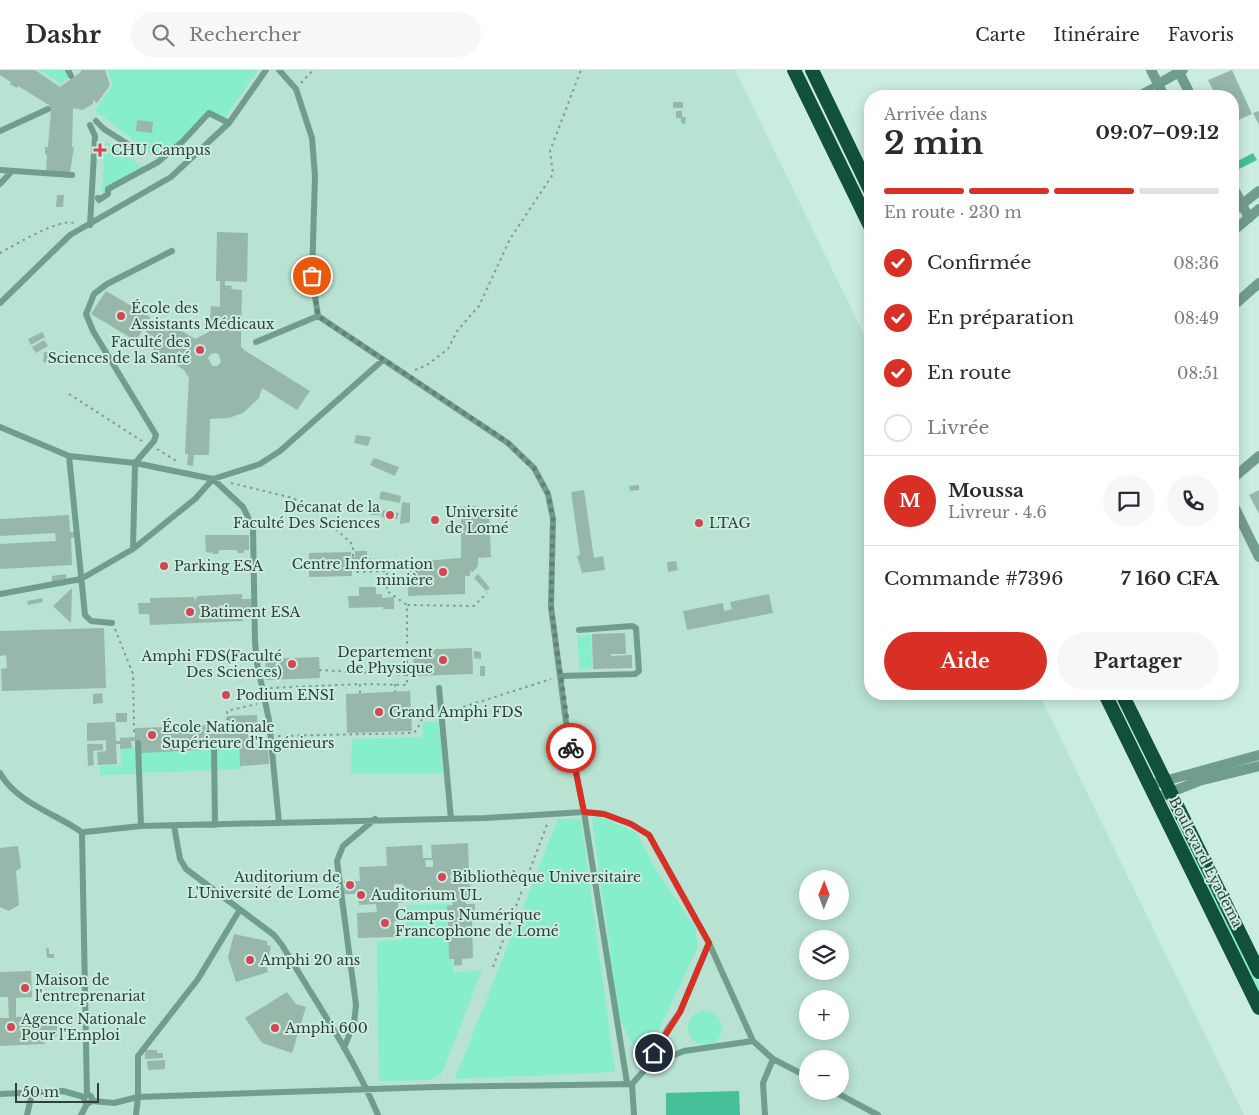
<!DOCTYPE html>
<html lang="fr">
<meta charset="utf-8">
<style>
body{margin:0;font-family:"Libre Baskerville",serif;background:#f7f7f7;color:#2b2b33;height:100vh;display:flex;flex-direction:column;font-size:19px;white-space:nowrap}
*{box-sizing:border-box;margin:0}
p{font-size:16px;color:#7c7c81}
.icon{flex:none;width:28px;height:28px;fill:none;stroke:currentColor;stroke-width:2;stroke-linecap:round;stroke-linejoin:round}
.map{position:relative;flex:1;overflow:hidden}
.panel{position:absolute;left:864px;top:20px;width:375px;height:610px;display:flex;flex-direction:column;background:#fff;border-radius:20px;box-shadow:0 2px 12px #0003}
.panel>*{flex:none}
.needle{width:32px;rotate:1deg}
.tools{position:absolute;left:799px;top:800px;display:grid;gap:10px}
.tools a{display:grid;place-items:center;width:50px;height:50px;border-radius:50%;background:#fff;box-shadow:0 2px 12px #0003;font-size:25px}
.scale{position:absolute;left:15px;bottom:12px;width:84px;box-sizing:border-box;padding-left:5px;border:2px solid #32403a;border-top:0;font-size:14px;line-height:18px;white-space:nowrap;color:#32403a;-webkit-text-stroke:4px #cbeddf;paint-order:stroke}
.pin{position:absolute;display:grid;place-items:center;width:42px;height:42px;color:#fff;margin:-21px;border:2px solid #fff;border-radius:50%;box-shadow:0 1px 5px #0007}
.courier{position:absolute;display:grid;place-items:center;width:50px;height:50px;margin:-25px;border:4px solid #d93025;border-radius:50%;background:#fff;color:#222;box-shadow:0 1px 6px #0007}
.head em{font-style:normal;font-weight:800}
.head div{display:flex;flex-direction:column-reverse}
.head{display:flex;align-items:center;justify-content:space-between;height:85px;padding:0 20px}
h1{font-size:32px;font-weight:800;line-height:38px}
.bar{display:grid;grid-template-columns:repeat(4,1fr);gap:8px 5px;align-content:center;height:60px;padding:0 20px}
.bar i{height:6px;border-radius:4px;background:#e1e1e2}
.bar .on{background:#d93025}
.bar p{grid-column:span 4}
.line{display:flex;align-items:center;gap:12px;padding:0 20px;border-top:1px solid #e1e1e2}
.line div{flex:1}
.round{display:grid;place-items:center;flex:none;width:52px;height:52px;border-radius:26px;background:#f7f7f7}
ol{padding:0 20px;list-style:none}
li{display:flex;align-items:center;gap:15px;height:55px}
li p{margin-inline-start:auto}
li .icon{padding:5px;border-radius:50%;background:#d93025;color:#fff;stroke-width:4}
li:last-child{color:#7c7c81}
li i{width:28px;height:28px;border:2px solid #e1e1e2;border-radius:50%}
.primary-button{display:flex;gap:10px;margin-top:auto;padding:10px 20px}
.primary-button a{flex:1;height:58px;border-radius:30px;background:#d93025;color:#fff;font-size:20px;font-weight:800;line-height:58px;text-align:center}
.primary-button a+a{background:#f7f7f7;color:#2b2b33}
header{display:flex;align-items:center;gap:30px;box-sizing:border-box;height:70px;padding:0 25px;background:#fff;border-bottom:1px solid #e1e1e2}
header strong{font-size:24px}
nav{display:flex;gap:28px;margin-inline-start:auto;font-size:18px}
.search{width:350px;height:45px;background:#f7f7f7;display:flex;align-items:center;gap:12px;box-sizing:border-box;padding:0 18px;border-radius:28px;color:#7c7c81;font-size:19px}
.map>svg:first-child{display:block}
.built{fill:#b8e2d2;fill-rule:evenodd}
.green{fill:#86eeca}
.water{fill:#45c09a}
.building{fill:#97b7aa;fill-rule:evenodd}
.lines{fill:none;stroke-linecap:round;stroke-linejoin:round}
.path{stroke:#819a8f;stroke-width:2;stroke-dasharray:2.5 4;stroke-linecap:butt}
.service{stroke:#719e8c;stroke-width:6}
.minor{stroke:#719e8c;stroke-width:10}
.trunk{stroke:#12503e;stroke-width:14}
.done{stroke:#687d74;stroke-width:5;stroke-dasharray:0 9}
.route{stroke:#d93025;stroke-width:6}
.poi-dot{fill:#d64553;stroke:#cbeddf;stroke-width:2}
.labels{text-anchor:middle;stroke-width:4;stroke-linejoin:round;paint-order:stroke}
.poi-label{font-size:14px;fill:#32403a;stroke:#cbeddf;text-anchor:start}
.street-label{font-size:14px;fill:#32403a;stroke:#cbeddf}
</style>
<header>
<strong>Dashr</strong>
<div class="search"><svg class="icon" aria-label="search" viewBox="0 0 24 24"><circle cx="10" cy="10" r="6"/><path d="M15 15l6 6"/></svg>Rechercher</div>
<nav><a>Carte</a><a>Itinéraire</a><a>Favoris</a></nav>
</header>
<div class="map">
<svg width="1259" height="1045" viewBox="0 0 1259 1045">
<rect width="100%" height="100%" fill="#cbeddf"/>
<path class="built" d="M0,0H735L870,277V624H1039L1244,1045H0ZM808,809H840V841H808ZM808,869H840V901H808ZM808,929H840V961H808ZM808,989H840V1021H808Z"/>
<path class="green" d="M39,0H66L68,9L61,14Z
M107,0H258L224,49L210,40L182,69L157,89L95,40L113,15Z
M105,71L144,98L104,124L102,121Z
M591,565L592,598L580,599L577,566Z
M436,651L439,654L443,703H351L352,669L422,667L423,652Z
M240,667L242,699L217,700L215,675L228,674L227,668Z
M207,669H211L212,700L141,703L140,671L143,682L208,679Z
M120,673L122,678L137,677L138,704L100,705V696L121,695Z
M1169,738L1259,913V923L1167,740Z
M592,747H600L637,763L656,800L695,857L698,877L656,966L635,979L619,948Z
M558,749H581L615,1002L455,1009Z
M451,834L453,903L482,900L442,1003L430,1010L379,1011L377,871L403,870V853H407V835Z
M688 958a17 17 0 1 1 34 0a17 17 0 1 1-34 0Z"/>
<path class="water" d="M1253,83L1257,90L1237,100L1234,93Z
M739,1021L740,1045H666V1023Z"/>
<path class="building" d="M0,0H35L60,17L81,2V0H105L110,15L97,33L93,30V34L82,40L73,38L72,77H74L70,102H46L47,84H45V77H48L51,40L49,35L18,16L17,18L10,14L11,12L0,5Z
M1232,0L1252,44L1236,51L1237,54L1232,56V26H1216L1208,10Z
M673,32H683V38H673Z
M676,41H682V47H686L685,54L681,53V48H676Z
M1258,41L1259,42V55L1253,43Z
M137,50L153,52L152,63L136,61Z
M57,125H64L63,137H56Z
M217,162L248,163L247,212L225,211V215L232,216L231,219L242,220L241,276L244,280L310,321L297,340L262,318L259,328L243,343L229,348L210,349L209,385H194L193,396L187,395L188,384H185L189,308L184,300L141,271L147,262L144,260L148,256L146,254L136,271L91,244L106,221L150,247L148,251L167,262L172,255L195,269L209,262L211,236L220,237V211H216ZM216,283L219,285L221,292L217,296H212L208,288L211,284Z
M42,262L45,267L31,275L28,269Z
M44,270L48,276L36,283L32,277Z
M44,282L52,283L51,293L43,292Z
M356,365L371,367L368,376L354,373Z
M374,388L399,397L395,406L370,395Z
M639,415V420L630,421L629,416Z
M584,420L594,488L603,486L605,500L582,503L577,486L580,485L571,422Z
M1259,420V444L1249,425Z
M381,421L401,426L400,433L379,429Z
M402,432L410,433V452L400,454Z
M375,436L380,438V445H370Z
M476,436V444L489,443L491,487L478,488V496L473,502L470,501V506H465V524L408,526L409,492L461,488V446H458V437Z
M383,440L399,443L397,449L381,447Z
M69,445L70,462H74V468H71L72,495L0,499V474L56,471L55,463L0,466V449Z
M205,465H249V480H244V483H238L237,480H219L218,484H213L212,481L211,483L206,482Z
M355,481H367V488H371V491H368V496L352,497V506L309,507V483L351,482V487H355Z
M676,491L678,500L668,502L667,492Z
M66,504V511L52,512V506Z
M478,504L490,518L486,521L474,508Z
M359,517H376V524H382V528L394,527V539H383V537L349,538L348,526H359Z
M72,518L71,553L53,536Z
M242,524V529H252V539H242L243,551L150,555L149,544H139L138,533H150V528L194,527L195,532L197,526Z
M769,524L773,543L687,560L683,541L723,533L724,541L732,539L730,532Z
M42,528L43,532L28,535L27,531Z
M104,558L106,618L2,621L1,599L7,598L6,585L0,586V561Z
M625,563L626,584H611V586L632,585V598L593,599L592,564Z
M472,578L473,604L414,606L413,580Z
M474,581L481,582V589L474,588Z
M319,587L320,608L266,610V602H262V599H266L265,589Z
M480,596H485V606H480Z
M410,621L412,661L347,663L346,624Z
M102,623L103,633L93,634V624Z
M116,643H127V652H116Z
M257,645L258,663H248L249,677H268L269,694L240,696L239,668L224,669V675H211L210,667L203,670L204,680L141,683L135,671H131L132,678L120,679V674H116L117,694L98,695L97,682L106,681V670L87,671V653L115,652L116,671H120V668L135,667V658L168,657V662H172V656L207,655L208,664L228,663L227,646Z
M87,674H103V680L93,681L94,695L88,696Z
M468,773L469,802H463V807H470L471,829H466V834H475V842H465V849L472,848L473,888L462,889V895L454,896V889H449L448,849H453V844H447V836L453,835L452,831H445L439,826L435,832L425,827L421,832H413L409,827L405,832L398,833L399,851H394L395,867L358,868L357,843L377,842L376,834L359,835L358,824H344V811H360L359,797L387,796L386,777L422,775L423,788H432L431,775ZM425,790H433V797H426ZM450,804H460V809H450ZM394,814H403L404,819L394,820Z
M18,776L21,798L16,801L19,835L9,841L0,837V778Z
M234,864L267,871V875L271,876L269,885L272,893L266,895L268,902L236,912L228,887Z
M46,878H49V884H54V888H47Z
M31,901L32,927L16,928V947L57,946V966L44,967L45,974L0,976V948H9L8,927H0V902Z
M287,922L296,934L306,937L292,983L262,973L245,948Z
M145,980H157V983H163V988L145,989Z
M165,990V999L148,1000L147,991Z"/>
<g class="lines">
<path class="path" d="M301,13L313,0
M0,183C15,175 59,148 74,153
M415,300L427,295L448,279L457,261L479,236L510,169L553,104L550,81L581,0
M69,324L142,371
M157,379L178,392
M231,413L293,428L321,445L353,475V487
M355,497V502L387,501V521L407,535
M115,559L133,604L134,663
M319,600L406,605L413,593
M395,614V622
M270,618L360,614
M360,623V614L407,615V535L474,536L487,523
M451,641L551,609
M218,663L228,659L227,641L257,634
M278,666L413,663L417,660L422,649L434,645
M248,668L263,667
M493,897L548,752"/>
<path class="service" d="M68,0L71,6
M279,0L296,19L312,68L315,106L312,206L318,246L508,373L534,398L548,424L553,449L551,537L566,652L584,742L627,1013
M1135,26L1158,14
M96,51L104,59L129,75
M0,61L48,39
M0,100L72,105
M0,114L11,102
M98,128L99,130L108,124V119L158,92L183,71L209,43L229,53
M90,155L95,66L90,55
M0,233L70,165L171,107L229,53L266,0
M256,272L318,246
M0,357L69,386L135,393L213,409L260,394L280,381L383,290
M69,386L85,545L91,551L112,553
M133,479L135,393L154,371L156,365L93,261L86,244L94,224L107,214L172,181
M0,524L81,509L133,479L195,429L213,409L243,437L253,457L255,572L257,593L269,650L279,753
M560,606L635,604L639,601L636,558L632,556L579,560
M439,618L451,749
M138,673L141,756
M214,677L215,755
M0,703C16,732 54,743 80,761
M174,756L180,789L186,799L274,865L282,875C315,931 353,985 378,1045
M85,762L141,756L486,748L584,742L604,744L631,754L649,765L709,873L753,971L773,989L808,1007
M82,765L87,1025
M344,978L354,953L356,935L337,791L343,776L375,749
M649,995L684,981L753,971
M833,1021L878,1045
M0,1024L63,1021L84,1027
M84 1029a4 4 0 1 1 8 0a4 4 0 1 1-8 0Z
M92,1031L114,1033L138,1027L434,1017L632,1014
M27,1045L32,1024
M81,1045L87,1034
M136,1045L138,1027V986L198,909L239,841
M634,1045L632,1014L649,995L667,960L680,942L709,873
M765,1045L763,1013L773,989"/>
<path class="minor" d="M1151,0L1164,26
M1178,0L1191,26
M1158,14L1183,0
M1232,115L1249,148
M1232,142L1259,121
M1232,162L1259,139
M1232,237L1259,213
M1232,409L1259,386
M1232,432L1259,487
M1150,715L1259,685
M1156,728L1199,711L1259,696"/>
<path class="trunk" d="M794,0L870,156
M812,0L870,120
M1105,624L1259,938
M1122,624L1259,902"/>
</g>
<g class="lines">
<path class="done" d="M312,206L318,246L494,363L508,373L534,398L548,424L553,449L551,537L571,678"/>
<path class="route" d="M571,678L584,742L604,744L631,754L649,765L709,873L680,942L654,983"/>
</g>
<g class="poi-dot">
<path d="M97.5 72.5h5v5h5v5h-5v5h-5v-5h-5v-5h5z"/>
<circle cx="121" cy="246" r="5"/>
<circle cx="200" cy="280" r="5"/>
<circle cx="390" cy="445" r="5"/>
<circle cx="435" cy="450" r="5"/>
<circle cx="699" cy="453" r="5"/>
<circle cx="164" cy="496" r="5"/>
<circle cx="443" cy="502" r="5"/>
<circle cx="190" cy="542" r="5"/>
<circle cx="443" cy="590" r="5"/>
<circle cx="292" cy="594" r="5"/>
<circle cx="226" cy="625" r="5"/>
<circle cx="379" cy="642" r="5"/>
<circle cx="152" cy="665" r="5"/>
<circle cx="442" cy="807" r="5"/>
<circle cx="350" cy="815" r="5"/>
<circle cx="361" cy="825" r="5"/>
<circle cx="385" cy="853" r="5"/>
<circle cx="250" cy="890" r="5"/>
<circle cx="25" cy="918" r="5"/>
<circle cx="11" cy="957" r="5"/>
<circle cx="275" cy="958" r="5"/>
</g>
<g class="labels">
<g class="poi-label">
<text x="111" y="85">CHU Campus</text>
<text x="131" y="243">École des<tspan x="131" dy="16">Assistants Médicaux</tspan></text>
<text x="190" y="277" text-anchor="end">Faculté des<tspan x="190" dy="16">Sciences de la Santé</tspan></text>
<text x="380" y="442" text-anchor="end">Décanat de la<tspan x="380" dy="16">Faculté Des Sciences</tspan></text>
<text x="445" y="447">Université<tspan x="445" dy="16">de Lomé</tspan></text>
<text x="709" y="458">LTAG</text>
<text x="433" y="499" text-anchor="end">Centre Information<tspan x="433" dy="16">minière</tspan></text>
<text x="174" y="501">Parking ESA</text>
<text x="200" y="547">Batiment ESA</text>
<text x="433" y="587" text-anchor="end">Departement<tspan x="433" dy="16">de Physique</tspan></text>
<text x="282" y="591" text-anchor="end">Amphi FDS(Faculté<tspan x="282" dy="16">Des Sciences)</tspan></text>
<text x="236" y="630">Podium ENSI</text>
<text x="389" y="647">Grand Amphi FDS</text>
<text x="162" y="662">École Nationale<tspan x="162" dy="16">Supérieure d'Ingénieurs</tspan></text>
<text x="340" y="812" text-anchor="end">Auditorium de<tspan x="340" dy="16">L'Université de Lomé</tspan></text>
<text x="452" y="812">Bibliothèque Universitaire</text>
<text x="371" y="830">Auditorium UL</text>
<text x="395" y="850">Campus Numérique<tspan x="395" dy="16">Francophone de Lomé</tspan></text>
<text x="260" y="895">Amphi 20 ans</text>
<text x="35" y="915">Maison de<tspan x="35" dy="16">l'entreprenariat</tspan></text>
<text x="21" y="954">Agence Nationale<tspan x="21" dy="16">Pour l'Emploi</tspan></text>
<text x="285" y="963">Amphi 600</text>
</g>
<g class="street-label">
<text transform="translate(1206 792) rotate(63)" y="5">Boulevard Eyadema</text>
</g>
</g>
</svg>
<div class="tools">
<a><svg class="needle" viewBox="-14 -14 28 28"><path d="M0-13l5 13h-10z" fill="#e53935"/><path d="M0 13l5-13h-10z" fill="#7c7c81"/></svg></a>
<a><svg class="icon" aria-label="layers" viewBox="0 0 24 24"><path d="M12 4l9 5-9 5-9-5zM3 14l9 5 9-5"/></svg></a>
<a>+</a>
<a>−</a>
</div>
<div class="scale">50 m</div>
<div class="pin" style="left:312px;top:206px;background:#ea580c"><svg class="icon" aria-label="bag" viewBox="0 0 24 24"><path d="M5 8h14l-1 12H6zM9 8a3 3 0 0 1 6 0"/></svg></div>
<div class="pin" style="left:654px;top:983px;background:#1f2937"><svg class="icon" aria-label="home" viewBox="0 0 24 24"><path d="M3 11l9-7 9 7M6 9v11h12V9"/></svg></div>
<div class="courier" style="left:571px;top:678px"><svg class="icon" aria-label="bike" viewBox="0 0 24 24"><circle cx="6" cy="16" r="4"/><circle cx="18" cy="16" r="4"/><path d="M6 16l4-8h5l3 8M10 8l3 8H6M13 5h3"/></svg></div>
<section class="panel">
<div class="head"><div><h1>2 min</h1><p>Arrivée dans</p></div><em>09:07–09:12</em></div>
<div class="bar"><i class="on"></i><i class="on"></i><i class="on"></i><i></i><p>En route · 230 m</p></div>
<ol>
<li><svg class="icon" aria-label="check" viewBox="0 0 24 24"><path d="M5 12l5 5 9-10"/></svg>Confirmée<p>08:36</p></li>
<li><svg class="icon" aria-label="check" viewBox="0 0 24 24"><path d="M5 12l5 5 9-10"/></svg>En préparation<p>08:49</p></li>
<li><svg class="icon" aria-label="check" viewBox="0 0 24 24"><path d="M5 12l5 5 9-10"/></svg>En route<p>08:51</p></li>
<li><i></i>Livrée</li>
</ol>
<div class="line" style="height:90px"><b class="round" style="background:#d93025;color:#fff">M</b><div><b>Moussa</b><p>Livreur · 4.6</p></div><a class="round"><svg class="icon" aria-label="chat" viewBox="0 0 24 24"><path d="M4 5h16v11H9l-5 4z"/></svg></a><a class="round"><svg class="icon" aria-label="phone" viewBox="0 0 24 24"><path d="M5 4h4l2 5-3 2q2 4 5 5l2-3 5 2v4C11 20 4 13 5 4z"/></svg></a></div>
<div class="line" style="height:65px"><div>Commande #7396</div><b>7 160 CFA</b></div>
<div class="primary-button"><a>Aide</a><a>Partager</a></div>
</section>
</div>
